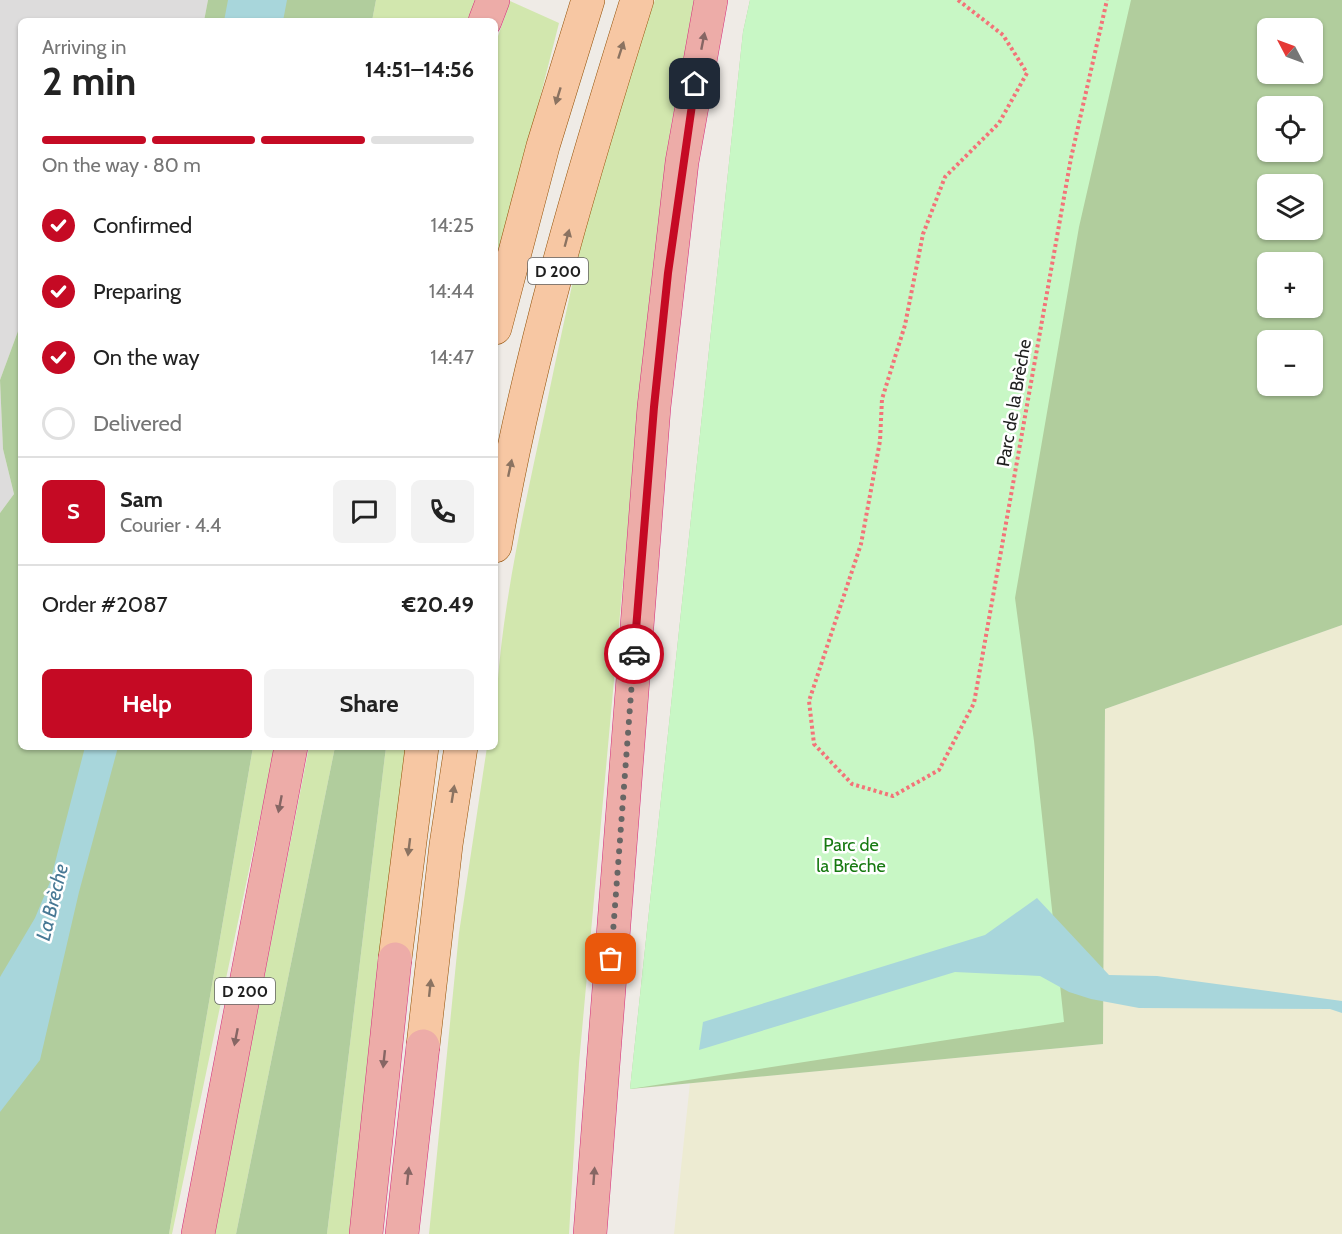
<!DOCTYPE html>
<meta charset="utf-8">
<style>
body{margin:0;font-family:Cabin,sans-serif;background:#f2f2f2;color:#222;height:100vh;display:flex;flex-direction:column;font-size:22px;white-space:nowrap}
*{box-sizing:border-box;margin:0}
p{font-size:20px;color:#767676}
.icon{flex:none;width:33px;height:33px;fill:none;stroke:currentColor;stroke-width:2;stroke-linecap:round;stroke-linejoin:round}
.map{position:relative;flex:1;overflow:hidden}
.panel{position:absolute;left:18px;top:18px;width:480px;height:732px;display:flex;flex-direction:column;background:#fff;border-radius:9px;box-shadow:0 2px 4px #0004}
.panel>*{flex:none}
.needle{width:39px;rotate:311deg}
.fabs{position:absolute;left:1257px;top:18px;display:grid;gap:12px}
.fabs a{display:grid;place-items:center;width:66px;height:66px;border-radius:9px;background:#fff;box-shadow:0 2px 4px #0004;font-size:30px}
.pin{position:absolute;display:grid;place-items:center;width:51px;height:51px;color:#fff;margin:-26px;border-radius:12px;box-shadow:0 3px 9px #0006}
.courier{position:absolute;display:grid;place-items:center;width:60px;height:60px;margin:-30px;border:4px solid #c50a24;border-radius:50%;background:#fff;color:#222;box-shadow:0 2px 8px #0007}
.headline em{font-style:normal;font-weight:800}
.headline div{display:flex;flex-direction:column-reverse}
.headline{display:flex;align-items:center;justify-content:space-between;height:102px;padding:0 24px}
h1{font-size:39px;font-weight:800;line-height:45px}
.bar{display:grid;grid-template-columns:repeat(4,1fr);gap:9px 6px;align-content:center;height:72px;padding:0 24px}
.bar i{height:8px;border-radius:4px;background:#e0e0e0}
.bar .on{background:#c50a24}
.bar p{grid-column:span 4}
.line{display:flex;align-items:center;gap:15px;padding:0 24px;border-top:2px solid #e0e0e0}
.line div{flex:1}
.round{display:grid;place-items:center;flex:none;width:63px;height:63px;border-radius:9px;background:#f2f2f2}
ol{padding:0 24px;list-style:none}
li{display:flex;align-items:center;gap:18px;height:66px}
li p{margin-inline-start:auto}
li .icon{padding:6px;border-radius:50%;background:#c50a24;color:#fff;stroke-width:4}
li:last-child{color:#767676}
li i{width:33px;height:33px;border:3px solid #e0e0e0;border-radius:50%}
.cta{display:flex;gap:12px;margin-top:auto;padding:12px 24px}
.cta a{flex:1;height:69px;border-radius:9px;background:#c50a24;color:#fff;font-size:24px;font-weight:800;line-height:69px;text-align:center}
.cta a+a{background:#f2f2f2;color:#222}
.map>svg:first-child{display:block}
.residential{fill:#dddcdc}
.farmland{fill:#edebd2}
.grass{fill:#d2e7ae}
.forest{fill:#b1cd9d;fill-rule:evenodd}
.park{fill:#c8f7c5}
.water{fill:#a8d6db}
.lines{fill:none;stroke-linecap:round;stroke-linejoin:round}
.primary-casing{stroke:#935107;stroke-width:34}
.trunk-casing{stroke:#d32e7d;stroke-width:34}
.path{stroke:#f37378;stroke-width:4;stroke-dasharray:3 3;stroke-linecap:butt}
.primary{stroke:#f7c7a3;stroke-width:33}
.trunk{stroke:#edaca8;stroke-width:33}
.oneway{fill:#866664}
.oneway2{fill:#8b7361}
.done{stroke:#686665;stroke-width:6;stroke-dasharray:0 10.8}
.route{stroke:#c50a24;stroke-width:8}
.labels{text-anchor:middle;stroke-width:5;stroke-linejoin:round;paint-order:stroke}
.shield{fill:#fff;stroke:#626262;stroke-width:1.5}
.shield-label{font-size:16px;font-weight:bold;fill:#1f1f1f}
.street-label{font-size:18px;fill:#1f1f1f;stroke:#fff}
.park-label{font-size:18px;fill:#177911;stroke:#fff}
.water-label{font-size:20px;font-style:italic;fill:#477894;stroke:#fff}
</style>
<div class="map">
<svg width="1342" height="1234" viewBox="0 0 1342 1234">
<rect width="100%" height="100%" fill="#efebe6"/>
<path class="residential" d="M0,0H208L204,21H21V323L0,380L3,449L14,494L0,513Z"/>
<path class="farmland" d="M1342,625V1234H674L690,1083L1103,1044L1105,709Z"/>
<path class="grass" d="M376,0H478L470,21H372Z
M655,0H699L672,121L643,363L579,1063L569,1234H429L459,933L487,747H495C495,632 522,519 546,407C575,270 603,130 655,0Z
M510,1L559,23L495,275V45Z
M253,747H275L172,1234H169Z
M309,747H335L236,1234H214Z
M386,747H414L358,1234H327Z"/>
<path class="forest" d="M208,0H376L372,21H204Z
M750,0H1342V625L1105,709L1103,1044L630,1089L743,32ZM1268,28H1312V74H1268ZM1268,106H1312V152H1268ZM1268,184H1312V230H1268ZM1268,262H1312V308H1268ZM1268,340H1312V386H1268Z
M21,323V747H253L169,1234H0V513L14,494L3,449L0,380Z
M335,747H386L327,1234H236Z"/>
<path class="park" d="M750,0H1131L1079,227L1015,598L1034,741L1064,1022L630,1089L743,32Z"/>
<path class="water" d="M228,0H287L283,21H224Z
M85,747H118L79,892L40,1060L0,1112V977L35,918L50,882Z
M1037,898L1109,975L1157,976L1342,1001V1013L1330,1009L1139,1008L1091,999L1069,992L1040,976L955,972L699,1050L703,1022L985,935Z"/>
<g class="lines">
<defs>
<path id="primary" d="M495,328L543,146L588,0
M495,546C527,361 581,179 637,0
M395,959L422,747
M423,1046L446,845L461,747"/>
<path id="trunk" d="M485,21L493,0
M198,1234L291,747
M366,1234L395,959
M402,1234L423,1046
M590,1234L654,407L682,162L711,0"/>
</defs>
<use href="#primary" class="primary-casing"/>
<use href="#trunk" class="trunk-casing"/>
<path class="path" d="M958,0L1003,35L1027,73L999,123L945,177L923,234L905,325L882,399L880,441L861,544L809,701L814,744L852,784L893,796L939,770L974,703L1071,158L1107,0"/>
<use href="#primary" class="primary"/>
<use href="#trunk" class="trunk"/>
</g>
<defs><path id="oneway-solid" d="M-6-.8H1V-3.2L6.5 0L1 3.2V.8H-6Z" transform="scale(1.5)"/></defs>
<g class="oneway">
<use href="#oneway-solid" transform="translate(703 41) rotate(-79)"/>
<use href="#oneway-solid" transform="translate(280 804) rotate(101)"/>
<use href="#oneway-solid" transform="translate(236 1037) rotate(101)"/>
<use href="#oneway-solid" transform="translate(384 1059) rotate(96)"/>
<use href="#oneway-solid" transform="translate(408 1176) rotate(-84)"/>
<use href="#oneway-solid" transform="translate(594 1176) rotate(-86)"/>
</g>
<g class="oneway2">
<use href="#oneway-solid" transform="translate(621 50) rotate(-72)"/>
<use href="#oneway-solid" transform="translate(558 96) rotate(107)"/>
<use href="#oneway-solid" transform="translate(567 238) rotate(-75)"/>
<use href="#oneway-solid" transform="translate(510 468) rotate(-78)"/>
<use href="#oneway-solid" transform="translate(453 794) rotate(-81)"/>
<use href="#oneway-solid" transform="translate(409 847) rotate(97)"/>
<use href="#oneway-solid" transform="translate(430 988) rotate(-84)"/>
</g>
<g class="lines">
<path class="done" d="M611,959L634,654"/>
<path class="route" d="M634,654L654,407L668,273L695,84"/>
</g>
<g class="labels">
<g class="shield">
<rect x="528" y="258" width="60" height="26" rx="4.5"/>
<rect x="215" y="978" width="60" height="26" rx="4.5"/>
</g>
<g class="shield-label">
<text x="558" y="277">D 200</text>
<text x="245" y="997">D 200</text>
</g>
<g class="street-label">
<text transform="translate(1014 403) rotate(-80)" y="6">Parc de la Brèche</text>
</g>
<g class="park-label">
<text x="851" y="851">Parc de<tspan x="851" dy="21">la Brèche</tspan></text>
</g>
<g class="water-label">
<text transform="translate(52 902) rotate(-76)" y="7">La Brèche</text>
</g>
</g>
</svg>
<div class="fabs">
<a><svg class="needle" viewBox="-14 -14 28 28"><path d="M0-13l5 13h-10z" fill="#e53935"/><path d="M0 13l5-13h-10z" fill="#767676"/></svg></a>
<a><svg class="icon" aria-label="locate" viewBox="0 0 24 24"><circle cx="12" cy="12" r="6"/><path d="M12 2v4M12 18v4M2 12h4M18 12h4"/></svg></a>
<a><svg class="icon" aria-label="layers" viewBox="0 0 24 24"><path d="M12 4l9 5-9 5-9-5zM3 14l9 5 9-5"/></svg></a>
<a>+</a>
<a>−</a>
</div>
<div class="pin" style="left:611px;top:959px;background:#ea580c"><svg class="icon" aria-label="bag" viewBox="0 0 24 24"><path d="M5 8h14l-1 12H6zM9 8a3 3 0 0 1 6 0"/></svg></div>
<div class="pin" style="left:695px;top:84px;background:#1f2937"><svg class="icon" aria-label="home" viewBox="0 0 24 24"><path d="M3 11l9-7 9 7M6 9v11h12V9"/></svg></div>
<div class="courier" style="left:634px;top:654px"><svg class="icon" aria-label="car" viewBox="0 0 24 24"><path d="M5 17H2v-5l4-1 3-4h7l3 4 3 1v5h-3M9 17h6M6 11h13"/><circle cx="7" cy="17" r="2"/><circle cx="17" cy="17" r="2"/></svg></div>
<section class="panel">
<div class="headline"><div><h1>2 min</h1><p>Arriving in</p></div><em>14:51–14:56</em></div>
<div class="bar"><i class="on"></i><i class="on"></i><i class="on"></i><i></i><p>On the way · 80 m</p></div>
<ol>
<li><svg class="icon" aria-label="check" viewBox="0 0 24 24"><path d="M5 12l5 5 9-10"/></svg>Confirmed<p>14:25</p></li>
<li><svg class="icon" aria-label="check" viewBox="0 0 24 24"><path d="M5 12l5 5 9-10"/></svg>Preparing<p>14:44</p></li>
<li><svg class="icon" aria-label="check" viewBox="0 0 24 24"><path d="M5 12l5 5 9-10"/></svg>On the way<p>14:47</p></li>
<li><i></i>Delivered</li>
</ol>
<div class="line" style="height:108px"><b class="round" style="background:#c50a24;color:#fff">S</b><div><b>Sam</b><p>Courier · 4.4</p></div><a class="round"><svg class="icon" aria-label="chat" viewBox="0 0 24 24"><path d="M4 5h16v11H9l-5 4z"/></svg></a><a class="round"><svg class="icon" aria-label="phone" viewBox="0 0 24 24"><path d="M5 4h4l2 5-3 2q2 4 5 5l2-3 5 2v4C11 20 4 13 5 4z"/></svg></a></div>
<div class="line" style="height:78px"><div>Order #2087</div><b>€20.49</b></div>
<div class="cta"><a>Help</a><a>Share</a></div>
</section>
</div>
